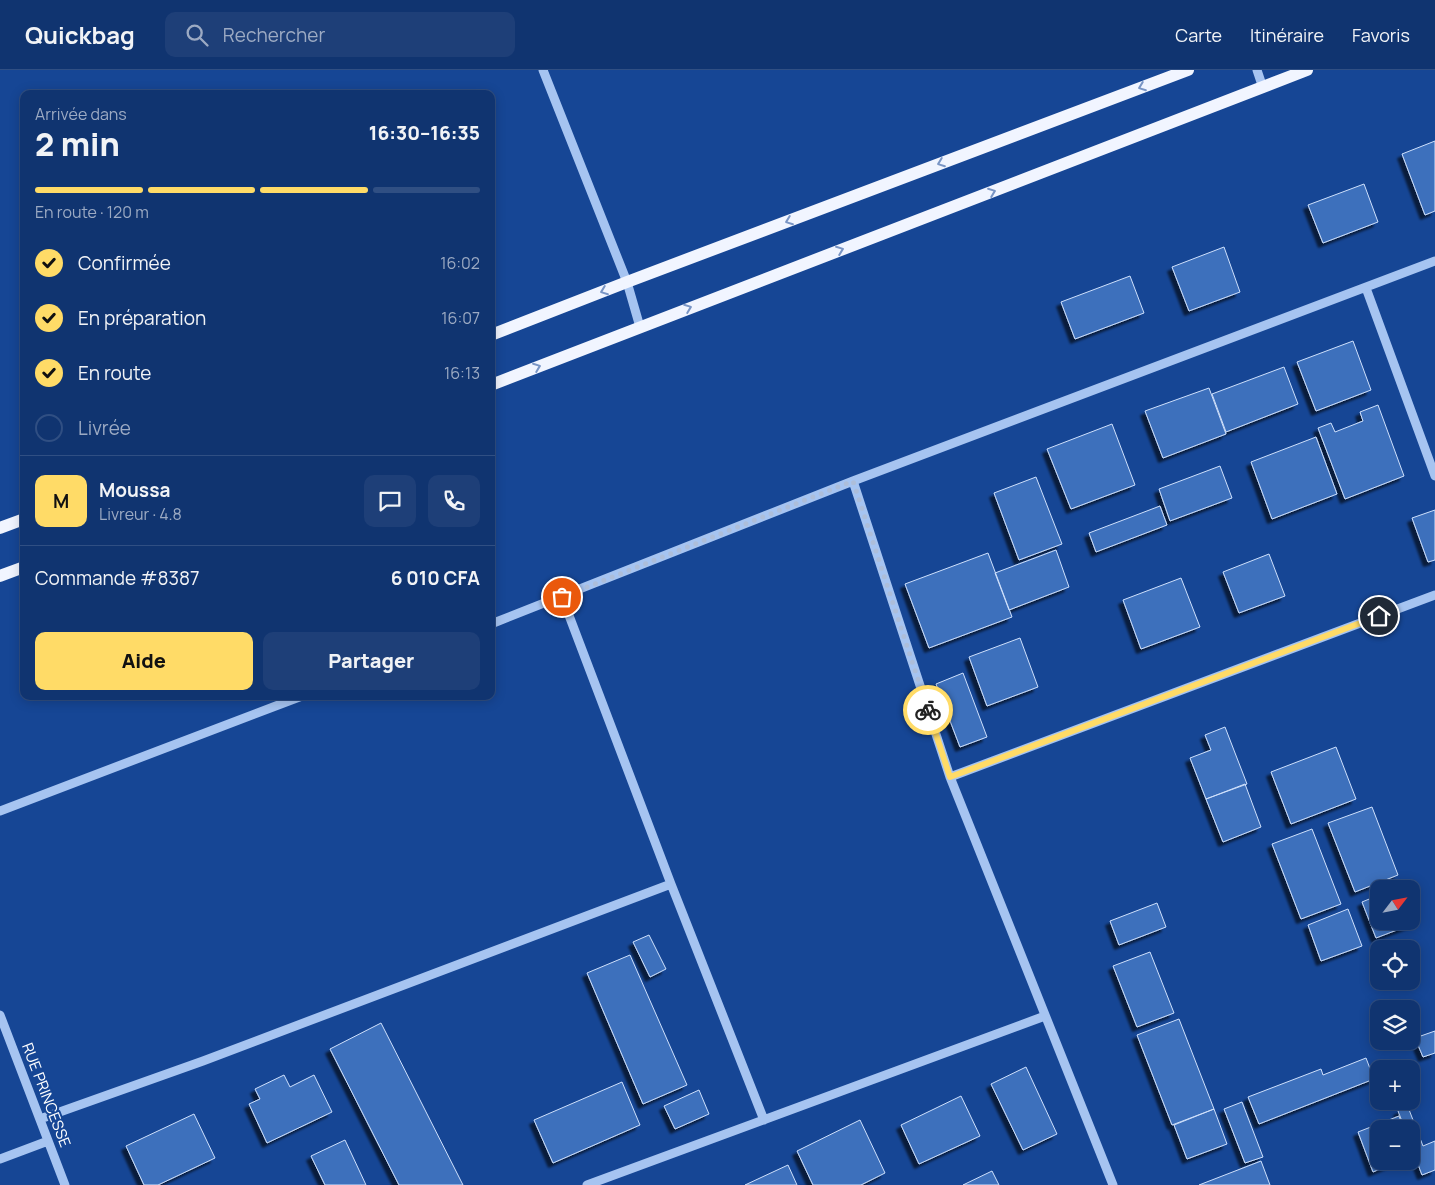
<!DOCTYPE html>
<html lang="fr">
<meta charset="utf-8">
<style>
body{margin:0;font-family:Manrope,sans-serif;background:#1e3f78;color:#f1f3f6;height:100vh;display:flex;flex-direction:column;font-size:19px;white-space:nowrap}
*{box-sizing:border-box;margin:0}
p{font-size:16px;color:#9caac3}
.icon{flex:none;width:28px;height:28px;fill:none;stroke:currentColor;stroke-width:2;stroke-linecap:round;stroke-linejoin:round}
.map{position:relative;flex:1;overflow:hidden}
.side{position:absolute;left:20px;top:20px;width:475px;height:610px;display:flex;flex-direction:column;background:#103470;border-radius:10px;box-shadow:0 2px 12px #0003,0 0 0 1px #304f83}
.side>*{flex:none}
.needle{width:32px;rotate:58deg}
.fabs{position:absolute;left:1370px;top:810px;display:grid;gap:10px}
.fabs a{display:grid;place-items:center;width:50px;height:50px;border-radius:10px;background:#103470;box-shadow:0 2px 12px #0003,0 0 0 1px #304f83;font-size:25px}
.pin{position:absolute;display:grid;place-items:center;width:42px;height:42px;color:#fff;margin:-21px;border:2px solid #fff;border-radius:50%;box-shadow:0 1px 5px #0007}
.courier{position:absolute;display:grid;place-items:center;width:50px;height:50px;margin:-25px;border:4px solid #ffdb67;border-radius:50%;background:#fff;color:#222;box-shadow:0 1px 6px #0007}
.head em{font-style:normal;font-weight:800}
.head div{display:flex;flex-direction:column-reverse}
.head{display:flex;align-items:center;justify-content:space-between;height:85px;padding:0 15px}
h1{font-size:32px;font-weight:800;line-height:38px}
.bar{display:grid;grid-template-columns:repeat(4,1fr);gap:8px 5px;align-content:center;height:60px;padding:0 15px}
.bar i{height:6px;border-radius:4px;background:#304f83}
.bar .selected{background:#ffdb67}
.bar p{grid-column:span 4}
.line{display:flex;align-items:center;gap:12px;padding:0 15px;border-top:1px solid #304f83}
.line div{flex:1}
.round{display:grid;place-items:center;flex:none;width:52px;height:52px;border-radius:10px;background:#1e3f78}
ol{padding:0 15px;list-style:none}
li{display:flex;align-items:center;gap:15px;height:55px}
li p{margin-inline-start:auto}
li .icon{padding:5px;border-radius:50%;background:#ffdb67;color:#111;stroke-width:4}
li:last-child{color:#9caac3}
li i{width:28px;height:28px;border:2px solid #304f83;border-radius:50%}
.button{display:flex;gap:10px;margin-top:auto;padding:10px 15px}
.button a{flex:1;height:58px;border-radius:10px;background:#ffdb67;color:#111;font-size:20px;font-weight:800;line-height:58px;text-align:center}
.button a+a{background:#1e3f78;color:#f1f3f6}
header{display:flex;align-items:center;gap:30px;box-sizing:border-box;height:70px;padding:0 25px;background:#103470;border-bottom:1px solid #304f83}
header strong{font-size:24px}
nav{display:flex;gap:28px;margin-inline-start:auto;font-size:18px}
.search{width:350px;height:45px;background:#1e3f78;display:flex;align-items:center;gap:12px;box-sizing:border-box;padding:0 18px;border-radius:10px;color:#9caac3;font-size:19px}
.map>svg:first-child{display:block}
.building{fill:#3e70bc;stroke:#cee0fc;filter:url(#shadow)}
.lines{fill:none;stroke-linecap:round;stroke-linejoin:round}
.minor{stroke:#a6c4f1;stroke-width:9}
.major{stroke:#f1f5ff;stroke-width:12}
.oneway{stroke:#7995c5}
.done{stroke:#adbeda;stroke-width:5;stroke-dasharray:0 9}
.route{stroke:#ffdb67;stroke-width:6}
.labels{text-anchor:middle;stroke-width:4;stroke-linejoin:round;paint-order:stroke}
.street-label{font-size:15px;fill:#fff;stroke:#164695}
</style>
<header>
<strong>Quickbag</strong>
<div class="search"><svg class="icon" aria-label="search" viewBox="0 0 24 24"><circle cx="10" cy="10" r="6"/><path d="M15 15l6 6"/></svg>Rechercher</div>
<nav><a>Carte</a><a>Itinéraire</a><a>Favoris</a></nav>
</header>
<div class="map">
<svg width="1435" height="1115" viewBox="0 0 1435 1115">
<defs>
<filter id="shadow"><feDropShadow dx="-4.5" dy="4.5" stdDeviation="1" flood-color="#0009"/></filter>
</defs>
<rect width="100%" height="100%" fill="#164695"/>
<path class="building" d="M1435,71V141L1425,145L1402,84Z
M1364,114L1378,152L1323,173L1308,135Z
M1224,177L1240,222L1189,241L1172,197Z
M1130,206L1144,243L1075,269L1061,232Z
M1353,271L1371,320L1316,341L1297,292Z
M1284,297L1298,334L1226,362L1212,324Z
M1209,318L1226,364L1163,388L1145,341Z
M1378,335L1404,406L1345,429L1318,358L1331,353L1335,362L1363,351L1360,342Z
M1112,354L1135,415L1071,439L1047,379Z
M1316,367L1337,424L1272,449L1251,392Z
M1220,396L1232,428L1170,451L1159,419Z
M1036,407L1062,474L1019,490L994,423Z
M1160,436L1167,455L1096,482L1089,463Z
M1435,440V490L1428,492L1412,448Z
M1056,480L1069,517L1009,540L995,503Z
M988,483L1012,547L929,578L905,514Z
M1269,484L1285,526L1239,543L1223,502Z
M1181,508L1200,557L1141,579L1123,530Z
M1020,568L1038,617L987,636L969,587Z
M963,603L987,667L960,677L936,614Z
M1225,657L1247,714L1206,729L1190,688L1211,680L1205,665Z
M1336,677L1356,729L1291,754L1271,702Z
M1245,714L1261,757L1223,772L1206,729Z
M1372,737L1398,805L1355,822L1328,753Z
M1312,759L1341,834L1301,849L1272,774Z
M1379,825V851H1411V835L1418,852L1376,868L1362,832Z
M1157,833L1166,857L1119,875L1110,851Z
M1348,839L1362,876L1321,891L1308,855Z
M649,865L666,899L650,907L633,872Z
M1150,882L1174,943L1137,957L1113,896Z
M630,885L687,1015L643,1034L587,903Z
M1179,949L1214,1039L1172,1055L1137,965Z
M381,953L463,1115H399L330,979Z
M1435,961V983L1423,987L1415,968Z
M1366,988L1374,1009L1259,1054L1248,1027L1321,999L1323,1005Z
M1026,997L1057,1064L1023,1080L991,1014Z
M284,1005L290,1017L314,1005L332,1042L267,1073L249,1034L260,1029L255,1019Z
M622,1012L640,1055L553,1093L534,1050Z
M699,1020L709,1044L675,1059L664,1036Z
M961,1026L980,1066L919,1094L901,1055Z
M1242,1032L1263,1087L1245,1093L1224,1039Z
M1408,1037L1423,1076L1435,1071V1100L1422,1105L1411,1076V1059H1405L1398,1041Z
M1214,1039L1227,1074L1187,1089L1174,1055Z
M194,1044L215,1088L158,1115H144L126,1076Z
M1399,1046L1404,1059H1379V1091H1399L1373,1102L1358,1062Z
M860,1050L885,1103L861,1115H813L797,1081Z
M345,1070L366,1115H325L311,1086Z
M1261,1091L1270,1115H1199Z
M788,1095L797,1115H745Z
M992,1101L999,1115H963Z"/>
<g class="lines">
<path class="minor" d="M543,0L627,212L640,257
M1257,0L1263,18
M1366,218L1435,406
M853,411L950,707L1113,1115
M562,527L671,814L764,1050
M491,554L853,411L1435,191
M950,707L1435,525
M0,741L302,626
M0,945L65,1115
M40,1049L203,991L671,814
M0,1089L48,1071
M587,1115L1045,946"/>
<path class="major" d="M491,265L627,212L1188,0
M491,315L1307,0
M0,458L24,449
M0,506L24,497"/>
</g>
<defs><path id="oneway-chevron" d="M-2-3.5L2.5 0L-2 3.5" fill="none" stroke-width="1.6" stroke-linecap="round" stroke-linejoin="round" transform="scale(1.25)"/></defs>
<g class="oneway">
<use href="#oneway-chevron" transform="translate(1142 17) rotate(159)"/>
<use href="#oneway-chevron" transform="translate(941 93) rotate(159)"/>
<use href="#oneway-chevron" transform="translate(992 122) rotate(-21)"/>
<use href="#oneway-chevron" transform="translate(789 151) rotate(159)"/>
<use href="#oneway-chevron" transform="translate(840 180) rotate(-21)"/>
<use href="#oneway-chevron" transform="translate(604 221) rotate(159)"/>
<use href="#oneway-chevron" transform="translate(688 238) rotate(-21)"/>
<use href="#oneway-chevron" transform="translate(537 297) rotate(-21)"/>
</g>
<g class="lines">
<path class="done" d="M562,527L853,411L928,640"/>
<path class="route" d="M928,640L950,707L1379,546"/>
</g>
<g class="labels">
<g class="street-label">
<text transform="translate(46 1025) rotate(69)" y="5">RUE PRINCESSE</text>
</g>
</g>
</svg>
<div class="fabs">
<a><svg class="needle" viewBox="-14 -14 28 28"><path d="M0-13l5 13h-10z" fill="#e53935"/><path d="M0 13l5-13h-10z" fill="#9caac3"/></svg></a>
<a><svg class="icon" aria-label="locate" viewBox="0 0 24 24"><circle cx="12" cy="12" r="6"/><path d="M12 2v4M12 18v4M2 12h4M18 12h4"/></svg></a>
<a><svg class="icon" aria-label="layers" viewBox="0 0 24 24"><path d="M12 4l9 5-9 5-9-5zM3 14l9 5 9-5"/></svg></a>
<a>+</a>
<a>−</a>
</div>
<div class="pin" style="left:562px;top:527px;background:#ea580c"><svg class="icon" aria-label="bag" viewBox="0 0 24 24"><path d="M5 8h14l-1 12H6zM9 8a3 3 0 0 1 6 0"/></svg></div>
<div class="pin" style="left:1379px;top:546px;background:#1f2937"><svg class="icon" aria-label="home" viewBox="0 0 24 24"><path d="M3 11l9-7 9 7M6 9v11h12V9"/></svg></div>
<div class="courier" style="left:928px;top:640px"><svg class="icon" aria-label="bike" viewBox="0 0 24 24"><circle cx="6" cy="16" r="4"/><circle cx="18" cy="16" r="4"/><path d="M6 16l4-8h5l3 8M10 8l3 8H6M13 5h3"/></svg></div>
<section class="side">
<div class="head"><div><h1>2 min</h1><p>Arrivée dans</p></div><em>16:30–16:35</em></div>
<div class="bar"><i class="selected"></i><i class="selected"></i><i class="selected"></i><i></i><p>En route · 120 m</p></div>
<ol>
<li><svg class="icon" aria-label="check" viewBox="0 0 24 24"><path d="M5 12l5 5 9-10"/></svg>Confirmée<p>16:02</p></li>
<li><svg class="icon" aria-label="check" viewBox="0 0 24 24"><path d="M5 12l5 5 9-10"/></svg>En préparation<p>16:07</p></li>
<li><svg class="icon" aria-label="check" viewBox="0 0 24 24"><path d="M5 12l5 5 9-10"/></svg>En route<p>16:13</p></li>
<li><i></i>Livrée</li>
</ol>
<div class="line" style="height:90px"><b class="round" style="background:#ffdb67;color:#111">M</b><div><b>Moussa</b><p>Livreur · 4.8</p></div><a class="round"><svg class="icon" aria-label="chat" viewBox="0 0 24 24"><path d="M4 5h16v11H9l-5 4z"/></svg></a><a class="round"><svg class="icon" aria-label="phone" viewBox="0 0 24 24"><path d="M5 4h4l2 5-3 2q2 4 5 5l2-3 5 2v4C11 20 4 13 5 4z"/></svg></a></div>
<div class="line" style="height:65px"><div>Commande #8387</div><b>6 010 CFA</b></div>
<div class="button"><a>Aide</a><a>Partager</a></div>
</section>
</div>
